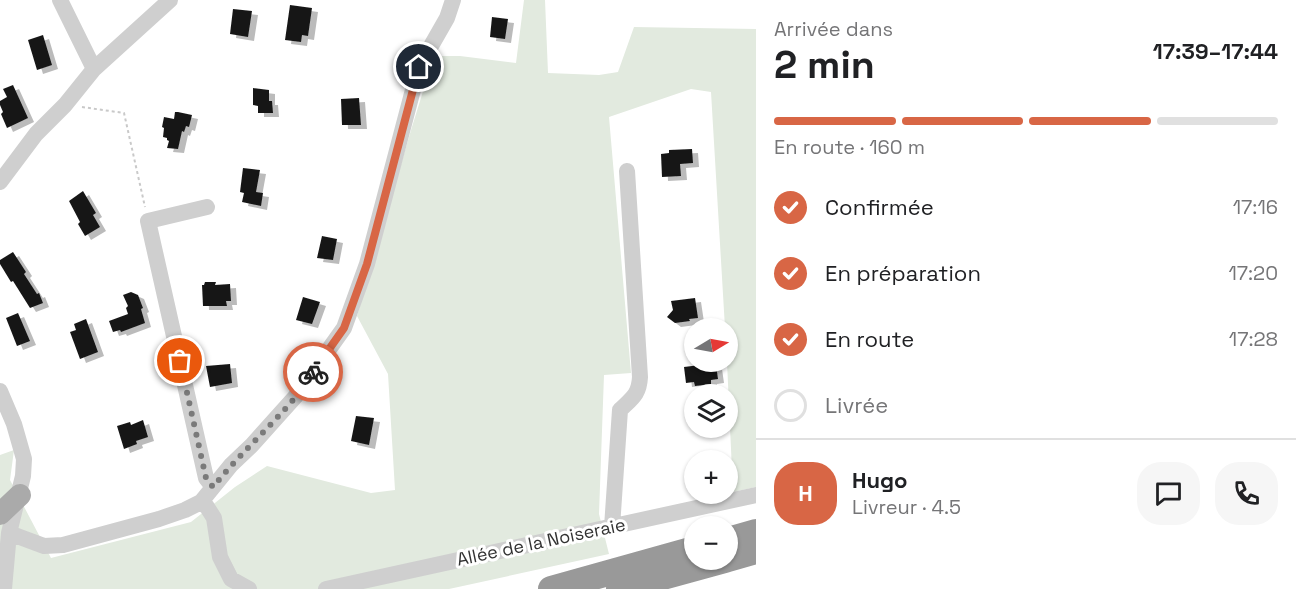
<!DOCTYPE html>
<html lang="fr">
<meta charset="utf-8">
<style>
body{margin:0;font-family:"Space Grotesk",sans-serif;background:#f6f6f6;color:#202124;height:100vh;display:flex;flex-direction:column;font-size:22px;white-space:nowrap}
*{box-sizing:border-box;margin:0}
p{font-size:20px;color:#757577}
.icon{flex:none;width:33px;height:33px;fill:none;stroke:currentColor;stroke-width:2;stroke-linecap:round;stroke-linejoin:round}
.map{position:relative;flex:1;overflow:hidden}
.side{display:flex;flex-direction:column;background:#fff;width:540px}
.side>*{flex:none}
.needle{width:39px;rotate:80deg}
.fabs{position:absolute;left:684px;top:318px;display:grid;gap:12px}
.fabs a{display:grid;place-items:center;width:54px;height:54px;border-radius:50%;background:#fff;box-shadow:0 2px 4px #0004;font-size:30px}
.pin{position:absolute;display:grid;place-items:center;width:51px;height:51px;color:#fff;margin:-26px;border:3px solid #fff;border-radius:50%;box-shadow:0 2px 6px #0007}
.courier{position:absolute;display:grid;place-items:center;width:60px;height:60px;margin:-30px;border:4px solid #d86645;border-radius:50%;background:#fff;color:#222;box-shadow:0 2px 8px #0007}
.overview em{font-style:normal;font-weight:700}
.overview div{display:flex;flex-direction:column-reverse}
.overview{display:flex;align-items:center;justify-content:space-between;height:102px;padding:0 18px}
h1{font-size:39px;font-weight:700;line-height:45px}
.bar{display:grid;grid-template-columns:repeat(4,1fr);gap:9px 6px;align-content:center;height:72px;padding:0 18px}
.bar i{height:8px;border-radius:4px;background:#e0e0e0}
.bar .selected{background:#d86645}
.bar p{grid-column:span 4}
.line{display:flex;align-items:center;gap:15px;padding:0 18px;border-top:2px solid #e0e0e0}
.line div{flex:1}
.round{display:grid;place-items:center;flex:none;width:63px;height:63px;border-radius:24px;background:#f6f6f6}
ol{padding:0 18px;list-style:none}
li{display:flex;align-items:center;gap:18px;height:66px}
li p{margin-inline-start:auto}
li .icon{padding:6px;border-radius:50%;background:#d86645;color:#fff;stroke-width:4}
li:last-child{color:#757577}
li i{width:33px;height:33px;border:3px solid #e0e0e0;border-radius:50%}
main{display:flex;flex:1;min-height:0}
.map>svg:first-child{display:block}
.green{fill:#e2eadf}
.building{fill:#191919;filter:url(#shadow)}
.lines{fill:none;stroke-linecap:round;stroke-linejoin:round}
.path{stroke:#c9c9c9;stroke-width:2;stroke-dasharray:3 3;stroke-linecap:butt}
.minor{stroke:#cfcfcf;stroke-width:16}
.major{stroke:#aaa;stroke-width:22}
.highway{stroke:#999;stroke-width:26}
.done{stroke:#7a7a7a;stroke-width:6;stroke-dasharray:0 10.8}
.route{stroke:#d86645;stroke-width:8}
.labels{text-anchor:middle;stroke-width:6;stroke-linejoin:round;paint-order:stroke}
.street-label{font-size:18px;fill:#323232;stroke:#fff}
</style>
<main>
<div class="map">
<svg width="756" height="589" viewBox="0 0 756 589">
<defs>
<filter id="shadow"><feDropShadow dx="6" dy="4" stdDeviation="0" flood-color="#0004"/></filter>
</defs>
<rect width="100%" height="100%" fill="#fff"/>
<path class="green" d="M524,0H545L548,73L599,75L618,72L634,27L756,29V487L733,492L727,362L728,328H725L711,92L691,89L609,117L631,373L604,375L599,514L609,554L449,589H0V455L14,450L10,480L51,558L191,522L235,487L267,466L371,493L395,490L388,374L357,316L411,130L434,56H460L516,63Z"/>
<path class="building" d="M290,5L312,8L308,36L302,35L301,42L285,40Z
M233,9L252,11L248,37L230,34Z
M492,17L508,19L505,39L490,37Z
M43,35L52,65L37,70L28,40Z
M13,85L28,118L7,128L1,114L3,112L0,105V101L7,97L3,89Z
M253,88L269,90V101H272L273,113H258V106L253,105Z
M359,98L361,125H342L341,99Z
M175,112H178L192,115L189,127L186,126L184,132L182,131L178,149L167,148L169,141L167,140V138L163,137L164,128L162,127L164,117L174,119Z
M692,149L693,163L680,164L681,176L662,177L661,154L669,153V150Z
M243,168L260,170L256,192L263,193L261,206L242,202L244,193L240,192Z
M83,191L96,213L93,215L100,227L85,236L78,224L80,222L69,201Z
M322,236L337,239L333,260L317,258Z
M13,252L26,272L24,274L37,294L39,293L43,303L30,308L13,281L11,282L0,264V260Z
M205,282H216L215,285L230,284L231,301H226L227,306H203L202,285H204Z
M131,292L138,295L143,308L141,309L145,323L121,332L120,330L113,332L109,321L128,314L126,308L128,306L123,295Z
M303,297L320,302L312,324L296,320Z
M695,298L698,318L689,319L690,321L675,323L667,317L673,310L671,301Z
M18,313L30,341L17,346L6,318Z
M86,319L98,352L80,359L70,332L76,330L74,324Z
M230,364L232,383L210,387L206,366Z
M708,364L709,366L716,365L718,379L711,380V384L695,386L694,382L686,383L684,367Z
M356,416L374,418L369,445L351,441Z
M143,420L148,437L136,441L137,444L124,449L117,426L130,422L131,425Z"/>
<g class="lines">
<path class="path" d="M82,107L124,113L145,207"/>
<path class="minor" d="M60,0L94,69
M0,182L36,134L65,105L94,69L170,0
M207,207L148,221L206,478L213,487
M0,391L14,424L24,459L23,476L9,533L4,589
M201,502L207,507L214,518L220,557L231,579L249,589
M612,527L620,410C632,398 639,395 640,377L627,171
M9,533L44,546L63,545L159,519L185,510L201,502L231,465L252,445L295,397L344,328L367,264L419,67L447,18L453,0
M326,589L756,495"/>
<path class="major" d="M0,514L20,495"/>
<path class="highway" d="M728,540L756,532
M728,559L756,551
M551,589L694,549
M619,589L725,560"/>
</g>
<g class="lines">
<path class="done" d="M180,361L206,478L213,487C238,456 268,429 294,399C301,391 307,381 313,372"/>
<path class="route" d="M313,372L344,328L367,264L419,67"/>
</g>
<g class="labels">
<g class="street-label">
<text transform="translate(541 542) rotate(-12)" y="6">Allée de la Noiseraie</text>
</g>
</g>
</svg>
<div class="fabs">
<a><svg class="needle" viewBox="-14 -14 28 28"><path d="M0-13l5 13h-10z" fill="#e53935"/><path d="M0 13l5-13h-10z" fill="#757577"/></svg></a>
<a><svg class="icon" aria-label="layers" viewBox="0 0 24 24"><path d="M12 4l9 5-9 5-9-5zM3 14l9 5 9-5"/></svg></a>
<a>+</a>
<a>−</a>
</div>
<div class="pin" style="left:180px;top:361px;background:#ea580c"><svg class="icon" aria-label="bag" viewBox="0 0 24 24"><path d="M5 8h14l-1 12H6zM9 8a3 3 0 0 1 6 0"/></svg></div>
<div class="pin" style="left:419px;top:67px;background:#1f2937"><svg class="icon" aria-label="home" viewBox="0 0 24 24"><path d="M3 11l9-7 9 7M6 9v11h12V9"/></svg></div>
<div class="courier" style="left:313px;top:372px"><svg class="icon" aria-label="bike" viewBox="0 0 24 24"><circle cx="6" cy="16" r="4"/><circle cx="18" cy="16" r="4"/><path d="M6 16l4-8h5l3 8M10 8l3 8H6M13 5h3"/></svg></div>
</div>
<section class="side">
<div class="overview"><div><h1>2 min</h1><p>Arrivée dans</p></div><em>17:39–17:44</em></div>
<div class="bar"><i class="selected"></i><i class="selected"></i><i class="selected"></i><i></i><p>En route · 160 m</p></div>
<ol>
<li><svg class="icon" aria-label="check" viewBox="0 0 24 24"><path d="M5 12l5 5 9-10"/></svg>Confirmée<p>17:16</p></li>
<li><svg class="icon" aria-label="check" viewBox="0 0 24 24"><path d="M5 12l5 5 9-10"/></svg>En préparation<p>17:20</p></li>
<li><svg class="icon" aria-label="check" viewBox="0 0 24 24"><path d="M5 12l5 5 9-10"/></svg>En route<p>17:28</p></li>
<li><i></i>Livrée</li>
</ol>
<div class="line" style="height:108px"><b class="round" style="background:#d86645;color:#fff">H</b><div><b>Hugo</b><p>Livreur · 4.5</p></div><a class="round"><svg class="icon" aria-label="chat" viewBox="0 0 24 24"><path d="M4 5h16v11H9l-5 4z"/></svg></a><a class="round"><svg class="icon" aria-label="phone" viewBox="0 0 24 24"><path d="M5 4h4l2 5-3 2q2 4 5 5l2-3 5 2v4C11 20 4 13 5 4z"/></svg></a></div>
</section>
</main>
